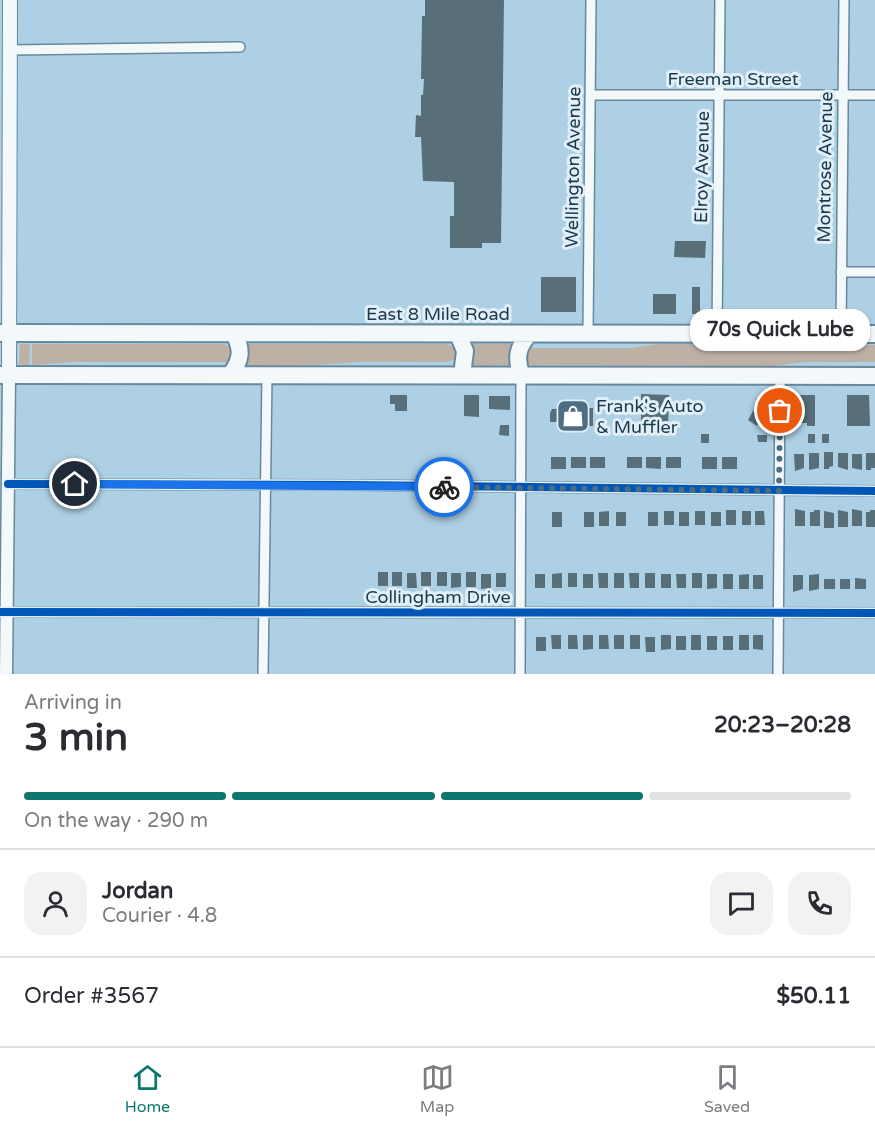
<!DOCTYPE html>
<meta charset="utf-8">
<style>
body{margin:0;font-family:"Varela Round",sans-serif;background:#f2f2f3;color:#2b2b33;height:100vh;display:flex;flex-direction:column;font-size:22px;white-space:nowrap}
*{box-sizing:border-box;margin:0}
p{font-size:20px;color:#7c7c81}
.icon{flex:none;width:33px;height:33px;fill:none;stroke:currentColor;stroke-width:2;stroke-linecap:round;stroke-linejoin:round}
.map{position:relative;height:674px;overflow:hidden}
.details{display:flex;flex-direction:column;background:#fff;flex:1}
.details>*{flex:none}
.pin{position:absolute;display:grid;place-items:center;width:51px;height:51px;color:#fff;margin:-26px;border:3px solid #fff;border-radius:50%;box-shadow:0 2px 6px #0007}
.courier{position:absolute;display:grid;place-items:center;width:60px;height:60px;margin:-30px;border:4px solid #1a73e8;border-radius:50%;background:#fff;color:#222;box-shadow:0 2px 8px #0007}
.bubble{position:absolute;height:42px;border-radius:18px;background:#fff;box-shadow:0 2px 4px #0004;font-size:20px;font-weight:700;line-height:42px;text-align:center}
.summary em{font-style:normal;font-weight:700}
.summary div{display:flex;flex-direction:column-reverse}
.summary{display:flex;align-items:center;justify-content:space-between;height:102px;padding:0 24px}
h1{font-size:39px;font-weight:700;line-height:45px}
.bar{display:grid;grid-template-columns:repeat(4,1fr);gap:9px 6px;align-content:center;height:72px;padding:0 24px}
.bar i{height:8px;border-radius:4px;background:#e1e1e2}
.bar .current{background:#0f766e}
.bar p{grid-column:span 4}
.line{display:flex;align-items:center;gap:15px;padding:0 24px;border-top:2px solid #e1e1e2}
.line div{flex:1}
.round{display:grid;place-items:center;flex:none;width:63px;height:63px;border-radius:18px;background:#f2f2f3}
.tab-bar{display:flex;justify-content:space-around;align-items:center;height:84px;border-top:2px solid #e1e1e2;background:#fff;font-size:16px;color:#7c7c81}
.tab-bar a{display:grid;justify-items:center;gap:3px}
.tab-bar .current{color:#0f766e}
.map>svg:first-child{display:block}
.green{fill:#bdb1a6}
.building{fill:#586f7a}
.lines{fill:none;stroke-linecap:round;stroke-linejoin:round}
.minor-casing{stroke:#67899b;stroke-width:12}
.tertiary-casing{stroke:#67899b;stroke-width:15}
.secondary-casing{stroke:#67899b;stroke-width:16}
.trunk-casing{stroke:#67899b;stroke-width:20}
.minor{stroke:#f3f8fb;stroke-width:9}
.tertiary{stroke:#f3f8fb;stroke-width:12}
.secondary{stroke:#f3f8fb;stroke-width:14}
.trunk{stroke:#f3f8fb;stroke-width:16}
.cycleway-casing{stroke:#e1eff9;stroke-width:11}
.cycleway{stroke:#0057b8;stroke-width:8}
.done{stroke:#4d6e82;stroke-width:6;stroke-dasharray:0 10.8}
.route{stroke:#1a73e8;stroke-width:8}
.labels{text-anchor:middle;stroke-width:6;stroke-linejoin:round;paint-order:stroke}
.street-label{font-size:18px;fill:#19394c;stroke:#e1eff9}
.poi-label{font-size:18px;fill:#19394c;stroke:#e1eff9;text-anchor:start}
</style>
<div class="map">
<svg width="875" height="674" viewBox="0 0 875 674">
<rect width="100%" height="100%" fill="#aed0e5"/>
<path class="green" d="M20,344H30L29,365L19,364Z
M32,344H224L233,349L232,358L226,362H74L32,365Z
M246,344H447L456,348L457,357L449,362H359L316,365L245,366Z
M470,344H512L511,365L470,366Z
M659,344L875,345V362H805L772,366L530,365L527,364L523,354L531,348H630Z"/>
<path class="building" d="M425,0H504L501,243H482V248H450V216H454V182L423,181L421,137H415L416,115L421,116V95H423L424,79H421L422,16H425Z
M675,241H706L705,258L674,257Z
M541,277H576V312H541Z
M692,287H700V314H692Z
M653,294H676V314H653Z
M641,394L669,395L668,427L641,426Z
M390,395H407V411H395V404H390Z
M464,395H479V417L464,416Z
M792,395H815V426H807V423H792Z
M847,395H869L870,426H847Z
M489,396H510V410L489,409Z
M756,399H766V410L757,426L748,420L756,406Z
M579,408H593V426H579V422H550V413L552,409Z
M500,425H509V436L499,435Z
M701,434H709V443H701Z
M808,434H815V443H808Z
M822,434H829V443H822Z
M757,435H767V442H758Z
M824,452H833V466L829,467V469H824Z
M809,453H819V468L809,470Z
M838,453H848V470L838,467Z
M866,453H875V468H871V470H866Z
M794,454H804V468L795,471Z
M852,454H862V470L852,468Z
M551,457H566V469H551Z
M571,457H586V468H571Z
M590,457H605V468H590Z
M627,457H642V468H627Z
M646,457H661V469L646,468Z
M666,457H681V468H666Z
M702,457H717V469H702Z
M722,457H737V469H722Z
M795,509L805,511V526H795Z
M852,509L862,511V526H852Z
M726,510H736V525H726Z
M814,510H820V526H810V512H814Z
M838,510L848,512V527H838Z
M870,510H875V527H866V512H870Z
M609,511V526H599V512Z
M664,511H674V525H664Z
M695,511H705V525H695Z
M742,511H751V525H742Z
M755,511H764L765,525H755Z
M824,511L834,513V528H824Z
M552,512H562V527H552Z
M584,512H594V527H584Z
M616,512H626V526H616Z
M648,512H658V526H648Z
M679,512H689V526H679Z
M711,512H721V526H711Z
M378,572H388V586H378Z
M392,572H402V586H392Z
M421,572H431V586H421Z
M437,572H447V586H437Z
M466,572H476V587H466Z
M407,573H416L417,588H407Z
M451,573H461V587L451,588Z
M496,573H506V587H496Z
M562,573V588H552V574Z
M568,573H577V587H568Z
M598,573H608V588H599Z
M614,573H624V588H614Z
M629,573H639V588H630Z
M645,573H655V588H645Z
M692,573H702V588H692Z
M481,574H491V588L481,589Z
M535,574H545V588H535Z
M583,574H593V588H583Z
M661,574H671V588H661Z
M676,574H686V588H677Z
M707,574H717V588L707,589Z
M723,574H733V589H723Z
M749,574V589H739V575Z
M819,574V589L809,591V575Z
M753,575H763V589H753Z
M793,575H803V589L793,592Z
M855,578L866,579V589H855Z
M824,579H835V589H824Z
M840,579H850V589H840Z
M551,635H561V649H552Z
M568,635H577L578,649H568Z
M583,635H593V649L583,650Z
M599,635H608L609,649H599Z
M614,635H624V649H614Z
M630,635H640V649H630Z
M661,635H671V649L661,650Z
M691,635H701V650H691Z
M739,635H749V650H739Z
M753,635H763V650L753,649Z
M676,636H686V650H676Z
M707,636H717V650H707Z
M723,636H733V650H723Z
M536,637H546V651H536Z
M645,637H655V652H646Z"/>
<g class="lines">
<defs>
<path id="minor" d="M10,50L240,47
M590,95H875
M841,272H875
M588,334L591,0
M717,335L720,0
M841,335L844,0
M8,484L348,485L875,491
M0,612L875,613
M263,674L267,375
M520,674L521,375
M778,674L780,376"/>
<path id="tertiary" d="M6,674L9,375"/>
<path id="secondary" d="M9,375L10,0"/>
<path id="trunk" d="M0,333L875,334
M458,334L465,351L462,375
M0,375L875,376
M230,375C241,361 243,350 234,334
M521,375C516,357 517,348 529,334"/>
</defs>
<use href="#minor" class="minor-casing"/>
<use href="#tertiary" class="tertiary-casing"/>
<use href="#secondary" class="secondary-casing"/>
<use href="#trunk" class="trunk-casing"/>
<use href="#minor" class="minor"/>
<use href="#tertiary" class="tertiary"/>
<use href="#secondary" class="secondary"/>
<use href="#trunk" class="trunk"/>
<defs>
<path id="cycleway" d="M8,484L348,485L875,491
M0,612L875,613"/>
</defs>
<use href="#cycleway" class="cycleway-casing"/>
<use href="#cycleway" class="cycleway"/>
</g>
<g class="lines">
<path class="done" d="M444,487L779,491L780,411"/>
<path class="route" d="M75,484L444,487"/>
</g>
<defs>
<symbol id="shop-square" viewBox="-11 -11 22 22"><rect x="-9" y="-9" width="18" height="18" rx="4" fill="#4d6e82" stroke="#e1eff9"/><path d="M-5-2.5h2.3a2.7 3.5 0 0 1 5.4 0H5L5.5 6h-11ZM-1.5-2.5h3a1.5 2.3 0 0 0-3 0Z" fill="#fff"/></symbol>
</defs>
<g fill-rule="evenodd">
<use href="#shop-square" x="554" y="397" width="38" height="38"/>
</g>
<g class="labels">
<g class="street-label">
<text x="733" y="85">Freeman Street</text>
<text transform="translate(573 167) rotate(-89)" y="6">Wellington Avenue</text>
<text transform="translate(702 167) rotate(-89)" y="6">Elroy Avenue</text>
<text transform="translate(825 167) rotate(-89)" y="6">Montrose Avenue</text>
<text x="438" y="320">East 8 Mile Road</text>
<text x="438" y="603">Collingham Drive</text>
</g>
<g class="poi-label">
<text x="596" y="412">Frank's Auto<tspan x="596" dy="21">&amp; Muffler</tspan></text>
</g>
</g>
</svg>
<div class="pin" style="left:780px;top:411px;background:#ea580c"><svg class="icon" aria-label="bag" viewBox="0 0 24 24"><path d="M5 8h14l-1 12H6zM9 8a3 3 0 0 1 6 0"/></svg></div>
<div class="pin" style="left:75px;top:484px;background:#1f2937"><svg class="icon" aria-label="home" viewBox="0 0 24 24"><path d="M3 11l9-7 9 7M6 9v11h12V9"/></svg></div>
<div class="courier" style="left:444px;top:487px"><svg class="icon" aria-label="bike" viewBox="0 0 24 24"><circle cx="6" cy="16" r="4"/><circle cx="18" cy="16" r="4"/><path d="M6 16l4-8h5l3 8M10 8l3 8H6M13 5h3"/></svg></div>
<div class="bubble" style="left:690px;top:309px;width:180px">70s Quick Lube</div>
</div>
<section class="details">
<div class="summary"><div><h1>3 min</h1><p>Arriving in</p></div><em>20:23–20:28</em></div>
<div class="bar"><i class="current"></i><i class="current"></i><i class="current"></i><i></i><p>On the way · 290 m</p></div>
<div class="line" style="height:108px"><a class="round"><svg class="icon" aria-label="person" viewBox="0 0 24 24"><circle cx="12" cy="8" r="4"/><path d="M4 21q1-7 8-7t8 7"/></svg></a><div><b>Jordan</b><p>Courier · 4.8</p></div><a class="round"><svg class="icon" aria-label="chat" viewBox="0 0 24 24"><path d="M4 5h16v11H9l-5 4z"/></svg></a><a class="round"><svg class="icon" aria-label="phone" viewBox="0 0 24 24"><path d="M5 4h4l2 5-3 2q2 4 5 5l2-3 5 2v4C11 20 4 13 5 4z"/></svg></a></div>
<div class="line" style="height:78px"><div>Order #3567</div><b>$50.11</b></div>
</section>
<nav class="tab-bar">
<a class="current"><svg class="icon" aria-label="home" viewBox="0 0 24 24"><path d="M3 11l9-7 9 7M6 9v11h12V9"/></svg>Home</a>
<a><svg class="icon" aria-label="map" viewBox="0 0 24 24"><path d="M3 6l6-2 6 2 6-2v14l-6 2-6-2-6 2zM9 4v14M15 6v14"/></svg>Map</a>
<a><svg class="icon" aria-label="saved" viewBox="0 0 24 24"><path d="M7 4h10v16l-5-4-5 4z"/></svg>Saved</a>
</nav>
